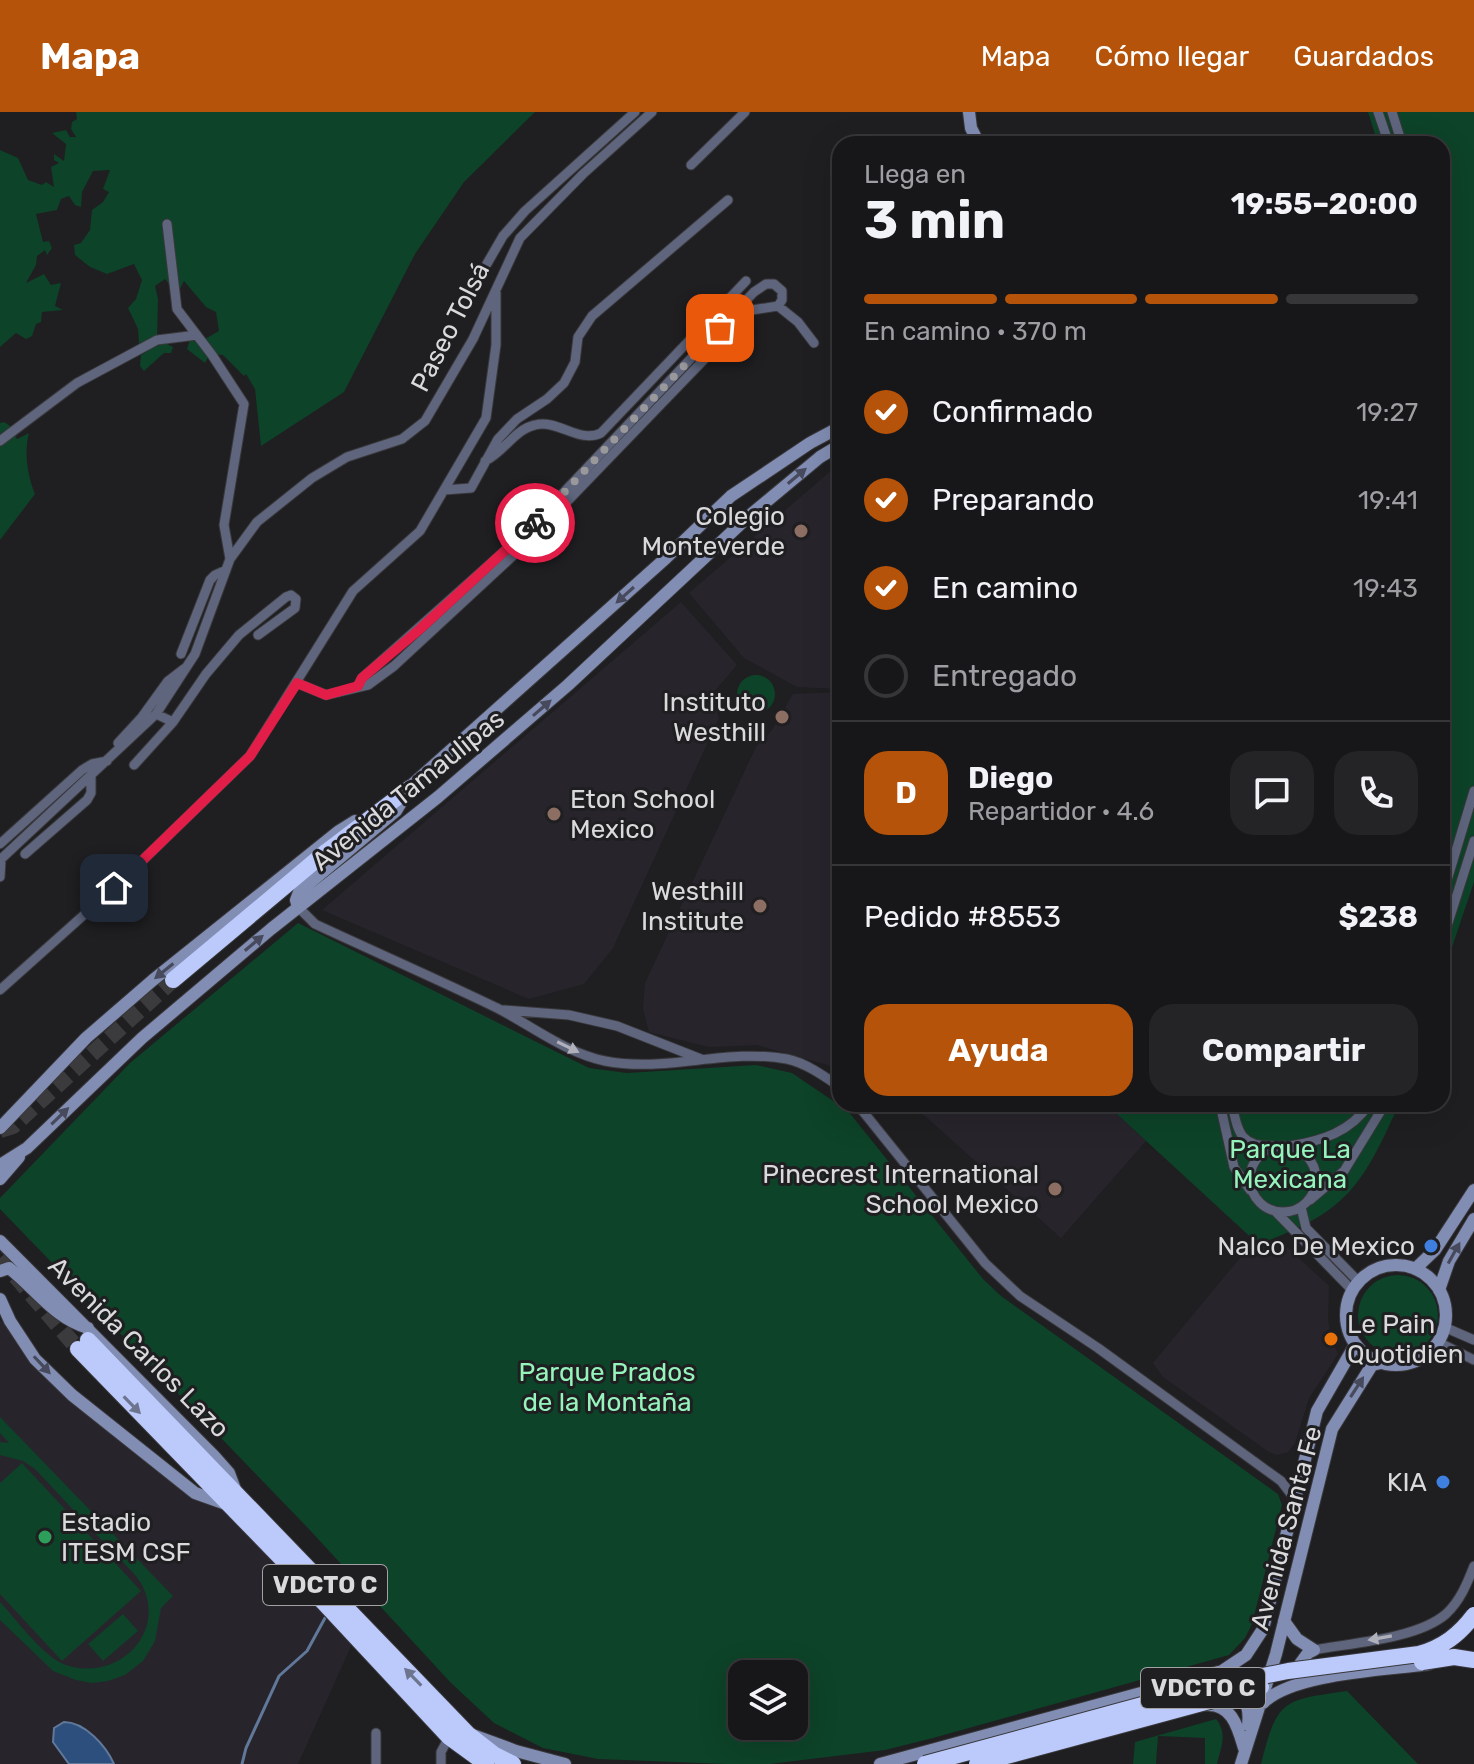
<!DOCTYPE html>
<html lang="es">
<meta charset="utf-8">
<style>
body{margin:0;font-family:Rubik,sans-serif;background:#242326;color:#f1f3f6;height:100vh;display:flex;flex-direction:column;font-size:30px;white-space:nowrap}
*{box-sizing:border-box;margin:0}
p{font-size:26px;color:#9e9fa2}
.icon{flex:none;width:44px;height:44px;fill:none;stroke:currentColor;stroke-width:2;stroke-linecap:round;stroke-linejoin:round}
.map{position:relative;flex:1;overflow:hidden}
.panel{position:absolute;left:832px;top:24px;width:618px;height:976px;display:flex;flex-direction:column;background:#171619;border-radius:24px;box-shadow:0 8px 32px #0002,0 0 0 2px #363538}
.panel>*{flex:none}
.tools{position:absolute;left:728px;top:1548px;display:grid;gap:16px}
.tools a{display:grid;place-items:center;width:80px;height:80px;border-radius:16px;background:#171619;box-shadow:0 8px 32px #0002,0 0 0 2px #363538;font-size:40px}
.pin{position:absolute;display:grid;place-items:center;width:68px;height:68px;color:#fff;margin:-34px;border-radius:16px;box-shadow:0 4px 12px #0006}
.courier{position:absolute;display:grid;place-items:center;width:80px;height:80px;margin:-40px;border:6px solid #e11d48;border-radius:50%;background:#fff;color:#222;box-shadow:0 2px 10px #0007}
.headline em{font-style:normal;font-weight:700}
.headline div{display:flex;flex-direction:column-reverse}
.headline{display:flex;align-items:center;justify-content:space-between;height:136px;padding:0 32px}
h1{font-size:52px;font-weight:700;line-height:60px}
.bar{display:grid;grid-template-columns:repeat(4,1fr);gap:12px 8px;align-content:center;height:96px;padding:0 32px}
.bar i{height:10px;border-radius:6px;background:#363538}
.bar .selected{background:#b45309}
.bar p{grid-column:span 4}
.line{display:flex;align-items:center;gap:20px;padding:0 32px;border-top:2px solid #363538}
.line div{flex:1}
.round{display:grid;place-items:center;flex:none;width:84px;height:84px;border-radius:24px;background:#242326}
ol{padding:0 32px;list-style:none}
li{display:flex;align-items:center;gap:24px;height:88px}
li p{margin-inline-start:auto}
li .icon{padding:8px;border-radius:50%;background:#b45309;color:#fff;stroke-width:4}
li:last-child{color:#9e9fa2}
li i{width:44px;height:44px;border:4px solid #363538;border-radius:50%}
.cta{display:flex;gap:16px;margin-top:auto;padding:16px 32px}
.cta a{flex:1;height:92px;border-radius:24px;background:#b45309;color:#fff;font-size:32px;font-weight:700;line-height:92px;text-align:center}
.cta a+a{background:#242326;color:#f1f3f6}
header{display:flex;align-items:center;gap:48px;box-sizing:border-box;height:112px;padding:0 40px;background:#b45309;color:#fff}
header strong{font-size:38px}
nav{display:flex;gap:44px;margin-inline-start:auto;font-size:28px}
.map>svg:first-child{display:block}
.built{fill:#28242c}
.green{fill:#0d4328;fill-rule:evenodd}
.water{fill:#2c4f7e;stroke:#60789a;stroke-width:2}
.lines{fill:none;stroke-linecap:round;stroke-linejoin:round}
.stream{stroke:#60789a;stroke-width:3}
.highway-tunnel{stroke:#3b3a3d;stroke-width:16;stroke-dasharray:16 8;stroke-linecap:butt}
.street-casing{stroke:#39383b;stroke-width:11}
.secondary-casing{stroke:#39383b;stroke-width:14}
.highway-casing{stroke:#39383b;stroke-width:18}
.street{stroke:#5e657d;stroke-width:9}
.secondary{stroke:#828db4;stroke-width:12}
.highway{stroke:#bbc9fb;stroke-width:16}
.highway-bridge-casing{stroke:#39383b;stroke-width:18;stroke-linecap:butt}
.highway-bridge{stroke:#bbc9fb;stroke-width:16}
.oneway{fill:#474a5c}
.oneway2{fill:#afb0ba}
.oneway3{fill:#6d748e}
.done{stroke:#99989a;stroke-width:8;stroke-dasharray:0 14.4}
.route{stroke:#e11d48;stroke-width:10}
.education-dot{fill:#8d6e63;stroke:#1f1e21;stroke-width:3}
.shop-dot{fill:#3f7fe0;stroke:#1f1e21;stroke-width:3}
.food-dot{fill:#e8710a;stroke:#1f1e21;stroke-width:3}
.leisure-dot{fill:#2e9e5b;stroke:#1f1e21;stroke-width:3}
.labels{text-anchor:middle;stroke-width:6;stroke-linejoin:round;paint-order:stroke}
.shield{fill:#1f1e21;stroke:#a2a1a3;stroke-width:2}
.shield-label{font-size:24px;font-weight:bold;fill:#dad9db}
.street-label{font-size:26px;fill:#dad9db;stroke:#1f1e21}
.poi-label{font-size:26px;fill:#dad9db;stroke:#1f1e21;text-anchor:end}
.park-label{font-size:26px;fill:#95f4bc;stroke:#1f1e21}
</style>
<header>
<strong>Mapa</strong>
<nav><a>Mapa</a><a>Cómo llegar</a><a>Guardados</a></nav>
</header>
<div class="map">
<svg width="1474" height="1652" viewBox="0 0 1474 1652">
<rect width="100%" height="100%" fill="#1f1e21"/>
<path class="built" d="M840,356V577L797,575L744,546L689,481L833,357Z
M681,490L737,553L712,582L719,606L613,836L584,872L529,887L322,798Z
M840,580V884L831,954L757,933L709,935L649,920L643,897L645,871L756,635L772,618L793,582Z
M904,992H1106L1146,1029L1061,1126L925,1004Z
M1277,1126L1329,1174L1328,1204L1330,1224L1338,1242L1309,1286L1295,1331L1288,1340L1277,1343L1269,1340L1163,1265L1153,1251L1254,1129L1258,1132Z
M0,1208L64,1273L207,1388L211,1384L352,1532L298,1652H0Z"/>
<path class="green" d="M76,0H535L464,70L415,142L344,280L261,334L255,277L246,262L244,264L223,243L210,242L205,251L187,237L192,222L203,228L219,219L216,200L206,195L184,169L178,181L175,171L169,172L165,167L155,174L158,187L157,227L173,235L171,241H164L144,259L140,254L141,243L148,239L139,231L138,217L128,196L136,187L142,168L134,152L107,162L90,155L75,143L74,133L81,131L90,118L92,98L103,90L109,80L103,77L110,58L93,59L82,80L81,95L75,93L69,84L61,87L57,98L36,102L43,130L49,129L52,136L47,143L45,138L37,144L36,153L26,171L44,162L51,173L61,171L55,194L63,198L42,200L41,210L36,212L32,224L26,227L16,221L0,235V38L18,46L28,68L42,73L46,70L54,75L51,55L59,51L54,48V42L64,49L66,32L52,21L66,18L70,25H76L71,17L72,10L77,7Z
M1368,0H1474V770L1442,865V32H1378Z
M4,310L9,313L17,327L29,321C24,339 27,363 35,382L0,428V311Z
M737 582a19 19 0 1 1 38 0a19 19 0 1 1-38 0Z
M298,811L589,956L627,961L756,953L792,961L848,999L983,1167L1001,1184L1278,1382L1282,1393L1252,1512L1245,1526L1229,1543L933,1626L885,1638L770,1652H726L598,1647L543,1636L494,1611L451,1571L306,1414L0,1097V1086L130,951ZM794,1562V1614H742V1562Z
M1106,992H1399C1362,1075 1346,1101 1258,1132Z
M1358 1203a40 40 0 1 1 80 0a40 40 0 1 1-80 0Z
M0,1305L173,1484L161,1496L155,1529L143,1549L125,1563L108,1569L92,1571L76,1568L53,1559L0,1508V1490C17,1508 43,1545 66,1553C115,1570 166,1524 143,1475C136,1461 121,1449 111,1438C85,1411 60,1383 35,1357L23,1349L0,1343V1330L9,1331L0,1321Z
M22,1351L141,1479L62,1549L0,1482V1371Z
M123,1502L138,1519L103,1549L88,1532Z
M1347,1579L1418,1652H1261C1277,1587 1283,1588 1347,1579Z
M1216,1607C1228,1622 1221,1635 1217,1652H1205V1626L1158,1624L1156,1652H1133L1135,1630Z"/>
<path class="water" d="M64,1610C85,1610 106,1634 114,1652H69L53,1630L54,1616Z"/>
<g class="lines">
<path class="stream" d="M1322,992L1332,998L1342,992
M242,1652L246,1636L279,1564L307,1539L325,1506"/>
<path class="highway-tunnel" d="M0,1018L13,1014L173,868
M0,1146L78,1237"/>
<defs>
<path id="street" d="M1378,0L1389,32
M1392,0L1402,32
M691,53L745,0
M167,112L177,197L212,243L244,292L224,413L230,447
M477,169L503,124L525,99L635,0
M778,194L798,210L814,231
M0,329L77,271L157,228L197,223
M485,349C504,340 515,317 535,313C558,307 580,332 601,321L746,169
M444,378L471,376L498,327L517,307L547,287L564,271L575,250L578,225L592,204L728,88
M181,542L210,468L215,463L226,458
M297,571L326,583L368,573L394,554L529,429L748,202L752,198L778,194L782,188V179L774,172H766L754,180L526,420L362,566L358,574
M156,602L173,610L206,562L239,523L286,485L291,483L296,487L295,496L258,523
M118,631L142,605L168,569L185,556
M134,653L173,610
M0,732L82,658L92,652L107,649
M25,742L87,688L91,681V664
M0,748L156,602L195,542L230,447L257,410L312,366L347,345L402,327L425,309L473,227L520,126L583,62L652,0
M0,765L1,748
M1442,785L1474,679
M298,795L315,812C375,840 437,867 497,896C532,914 566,941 605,949C666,961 726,936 787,947C806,951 824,964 840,975
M1442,830L1474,729
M0,878L114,776L250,644L353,479L420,419L486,306L496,233V180
M504,898L569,903L617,914L701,947
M857,992L985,1151L1020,1184L1098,1236L1281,1369L1294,1386
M1220,992L1234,1055L1250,1078
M1232,992C1238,1020 1240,1035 1273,1034
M1250 1067a33 33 0 1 1 66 0a33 33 0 1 1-66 0Z
M1290,1034C1321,1029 1351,1020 1369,992
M1310,1088L1344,1059L1385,992
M1301,1095L1306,1116L1359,1170
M1276,1100L1352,1178
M1444,1215L1474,1228
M1438,1230L1474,1248
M1314,1538C1351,1531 1417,1527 1446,1502C1460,1489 1467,1472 1474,1454
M376,1652V1621
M441,1652V1640L449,1625"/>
<path id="secondary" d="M969,0L971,16L979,32
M405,679L666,446L731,384L810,331L840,315
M298,795L296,788L299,780L396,699L406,682
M0,1016L86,926L153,868L339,719L355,709
M0,1053L27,1036L142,926L271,817L438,685L568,573L749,404L820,345L840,333
M0,1067L19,1045
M0,1129L214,1344L229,1361L235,1377
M1346 1203a50 50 0 1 1 100 0a50 50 0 1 1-100 0Z
M1415,1157L1435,1138L1474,1078
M0,1159L9,1156C36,1177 54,1206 88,1216
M1439,1178L1449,1149L1474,1107
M0,1187L10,1209L35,1247L72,1283L195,1381L226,1392
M1284,1509L1297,1527L1314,1538L1308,1541L1300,1552L1303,1562
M1234,1578C1247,1587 1250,1598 1248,1613
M1263,1591C1292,1561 1387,1558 1429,1552
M1206,1593C1232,1591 1238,1616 1244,1636
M473,1623L516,1639L565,1652
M880,1652L1222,1559L1246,1543L1263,1517L1317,1299L1355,1233
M1241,1652L1276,1542L1332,1317L1372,1253L1381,1251"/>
<path id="highway" d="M173,868L327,739L410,676
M88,1228L468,1622L495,1643L513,1652
M78,1237L311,1477L449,1625L486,1652"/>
</defs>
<use href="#street" class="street-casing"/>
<use href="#secondary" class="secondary-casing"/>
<use href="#highway" class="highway-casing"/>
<use href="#street" class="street"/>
<use href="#secondary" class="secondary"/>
<use href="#highway" class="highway"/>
<defs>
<path id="highway-bridge" d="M1422,1550L1454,1545L1474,1548
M925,1652L1212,1574L1288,1559L1419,1542C1443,1535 1459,1523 1474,1503
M977,1652L1261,1575"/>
</defs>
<use href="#highway-bridge" class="highway-bridge-casing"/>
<use href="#highway-bridge" class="highway-bridge"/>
</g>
<defs><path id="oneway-solid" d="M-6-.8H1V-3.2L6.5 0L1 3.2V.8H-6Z" transform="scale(2)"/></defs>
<g class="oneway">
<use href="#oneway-solid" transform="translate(797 364) rotate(-40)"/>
<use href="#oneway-solid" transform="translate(625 483) rotate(138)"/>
<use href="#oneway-solid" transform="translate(542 596) rotate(-41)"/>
<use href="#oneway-solid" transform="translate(254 831) rotate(-40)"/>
<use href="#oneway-solid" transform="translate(164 859) rotate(141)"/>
<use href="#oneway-solid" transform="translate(60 1004) rotate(-44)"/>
<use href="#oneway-solid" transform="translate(1454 1141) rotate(-61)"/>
<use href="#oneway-solid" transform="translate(42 1253) rotate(47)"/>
<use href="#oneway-solid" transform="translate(1357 1275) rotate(-57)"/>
</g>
<g class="oneway2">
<use href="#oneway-solid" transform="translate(568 935) rotate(26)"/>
<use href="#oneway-solid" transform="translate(1380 1526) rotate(170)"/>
</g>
<g class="oneway3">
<use href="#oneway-solid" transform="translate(132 1293) rotate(46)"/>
<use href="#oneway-solid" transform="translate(413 1565) rotate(-134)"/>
</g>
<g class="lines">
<path class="done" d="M535,411L720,216"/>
<path class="route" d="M114,776L250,644L297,571L326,583L358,574L362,566L420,517L535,411"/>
</g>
<g class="education-dot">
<circle cx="801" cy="419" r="8"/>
<circle cx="782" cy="605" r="8"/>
<circle cx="554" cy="702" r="8"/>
<circle cx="760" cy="794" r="8"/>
<circle cx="1055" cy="1077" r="8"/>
</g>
<g class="shop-dot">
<circle cx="1431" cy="1134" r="8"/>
<circle cx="1443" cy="1370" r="8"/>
</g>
<circle class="food-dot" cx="1331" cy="1227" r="8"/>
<circle class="leisure-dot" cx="45" cy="1425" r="8"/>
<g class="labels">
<g class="shield">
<rect x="263" y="1453" width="124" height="40" rx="6"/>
<rect x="1141" y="1556" width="124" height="40" rx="6"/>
</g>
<g class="shield-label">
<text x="325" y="1481">VDCTO C</text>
<text x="1203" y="1584">VDCTO C</text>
</g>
<g class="street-label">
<text transform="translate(450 215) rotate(-63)" y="9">Paseo Tolsá</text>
<text transform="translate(408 678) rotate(-39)" y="9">Avenida Tamaulipas</text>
<text transform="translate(139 1235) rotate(45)" y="9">Avenida Carlos Lazo</text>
<text transform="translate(1286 1416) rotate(-75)" y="9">Avenida Santa Fe</text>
</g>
<g class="poi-label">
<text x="785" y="413">Colegio<tspan x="785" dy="30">Monteverde</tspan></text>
<text x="766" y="599">Instituto<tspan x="766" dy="30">Westhill</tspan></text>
<text x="570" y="696" text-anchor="start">Eton School<tspan x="570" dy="30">Mexico</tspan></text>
<text x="744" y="788">Westhill<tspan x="744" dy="30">Institute</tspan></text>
<text x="1039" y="1071">Pinecrest International<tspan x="1039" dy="30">School Mexico</tspan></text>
<text x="1415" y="1143">Nalco De Mexico</text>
<text x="1347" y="1221" text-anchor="start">Le Pain<tspan x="1347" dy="30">Quotidien</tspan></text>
<text x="1427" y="1379">KIA</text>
<text x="61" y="1419" text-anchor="start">Estadio<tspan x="61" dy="30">ITESM CSF</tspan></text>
</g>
<g class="park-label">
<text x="1290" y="1046">Parque La<tspan x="1290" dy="30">Mexicana</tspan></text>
<text x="607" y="1269">Parque Prados<tspan x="607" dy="30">de la Montaña</tspan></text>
</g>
</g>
</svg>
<div class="tools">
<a><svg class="icon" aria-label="layers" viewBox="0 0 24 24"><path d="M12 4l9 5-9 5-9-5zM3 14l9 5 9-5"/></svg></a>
</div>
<div class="pin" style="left:720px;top:216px;background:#ea580c"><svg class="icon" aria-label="bag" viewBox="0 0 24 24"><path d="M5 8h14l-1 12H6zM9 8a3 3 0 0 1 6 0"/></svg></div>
<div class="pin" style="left:114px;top:776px;background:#1f2937"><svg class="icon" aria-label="home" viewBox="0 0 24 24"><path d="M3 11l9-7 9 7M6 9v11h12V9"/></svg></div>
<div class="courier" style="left:535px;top:411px"><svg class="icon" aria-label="bike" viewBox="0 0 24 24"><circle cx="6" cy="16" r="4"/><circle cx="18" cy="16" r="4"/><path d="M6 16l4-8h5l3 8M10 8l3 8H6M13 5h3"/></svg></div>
<section class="panel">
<div class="headline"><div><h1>3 min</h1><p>Llega en</p></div><em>19:55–20:00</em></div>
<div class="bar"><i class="selected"></i><i class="selected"></i><i class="selected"></i><i></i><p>En camino · 370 m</p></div>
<ol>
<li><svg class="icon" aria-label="check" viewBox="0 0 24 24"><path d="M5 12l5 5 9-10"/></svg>Confirmado<p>19:27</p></li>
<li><svg class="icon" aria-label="check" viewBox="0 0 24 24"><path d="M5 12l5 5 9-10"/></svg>Preparando<p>19:41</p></li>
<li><svg class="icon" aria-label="check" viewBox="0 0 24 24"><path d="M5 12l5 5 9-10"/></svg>En camino<p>19:43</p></li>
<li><i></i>Entregado</li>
</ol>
<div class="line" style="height:144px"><b class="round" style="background:#b45309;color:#fff">D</b><div><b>Diego</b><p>Repartidor · 4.6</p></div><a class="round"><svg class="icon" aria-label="chat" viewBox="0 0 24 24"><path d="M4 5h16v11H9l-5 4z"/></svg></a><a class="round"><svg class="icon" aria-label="phone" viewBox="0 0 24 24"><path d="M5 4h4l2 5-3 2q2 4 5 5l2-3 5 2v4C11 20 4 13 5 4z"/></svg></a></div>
<div class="line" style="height:104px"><div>Pedido #8553</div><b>$238</b></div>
<div class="cta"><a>Ayuda</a><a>Compartir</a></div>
</section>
</div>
